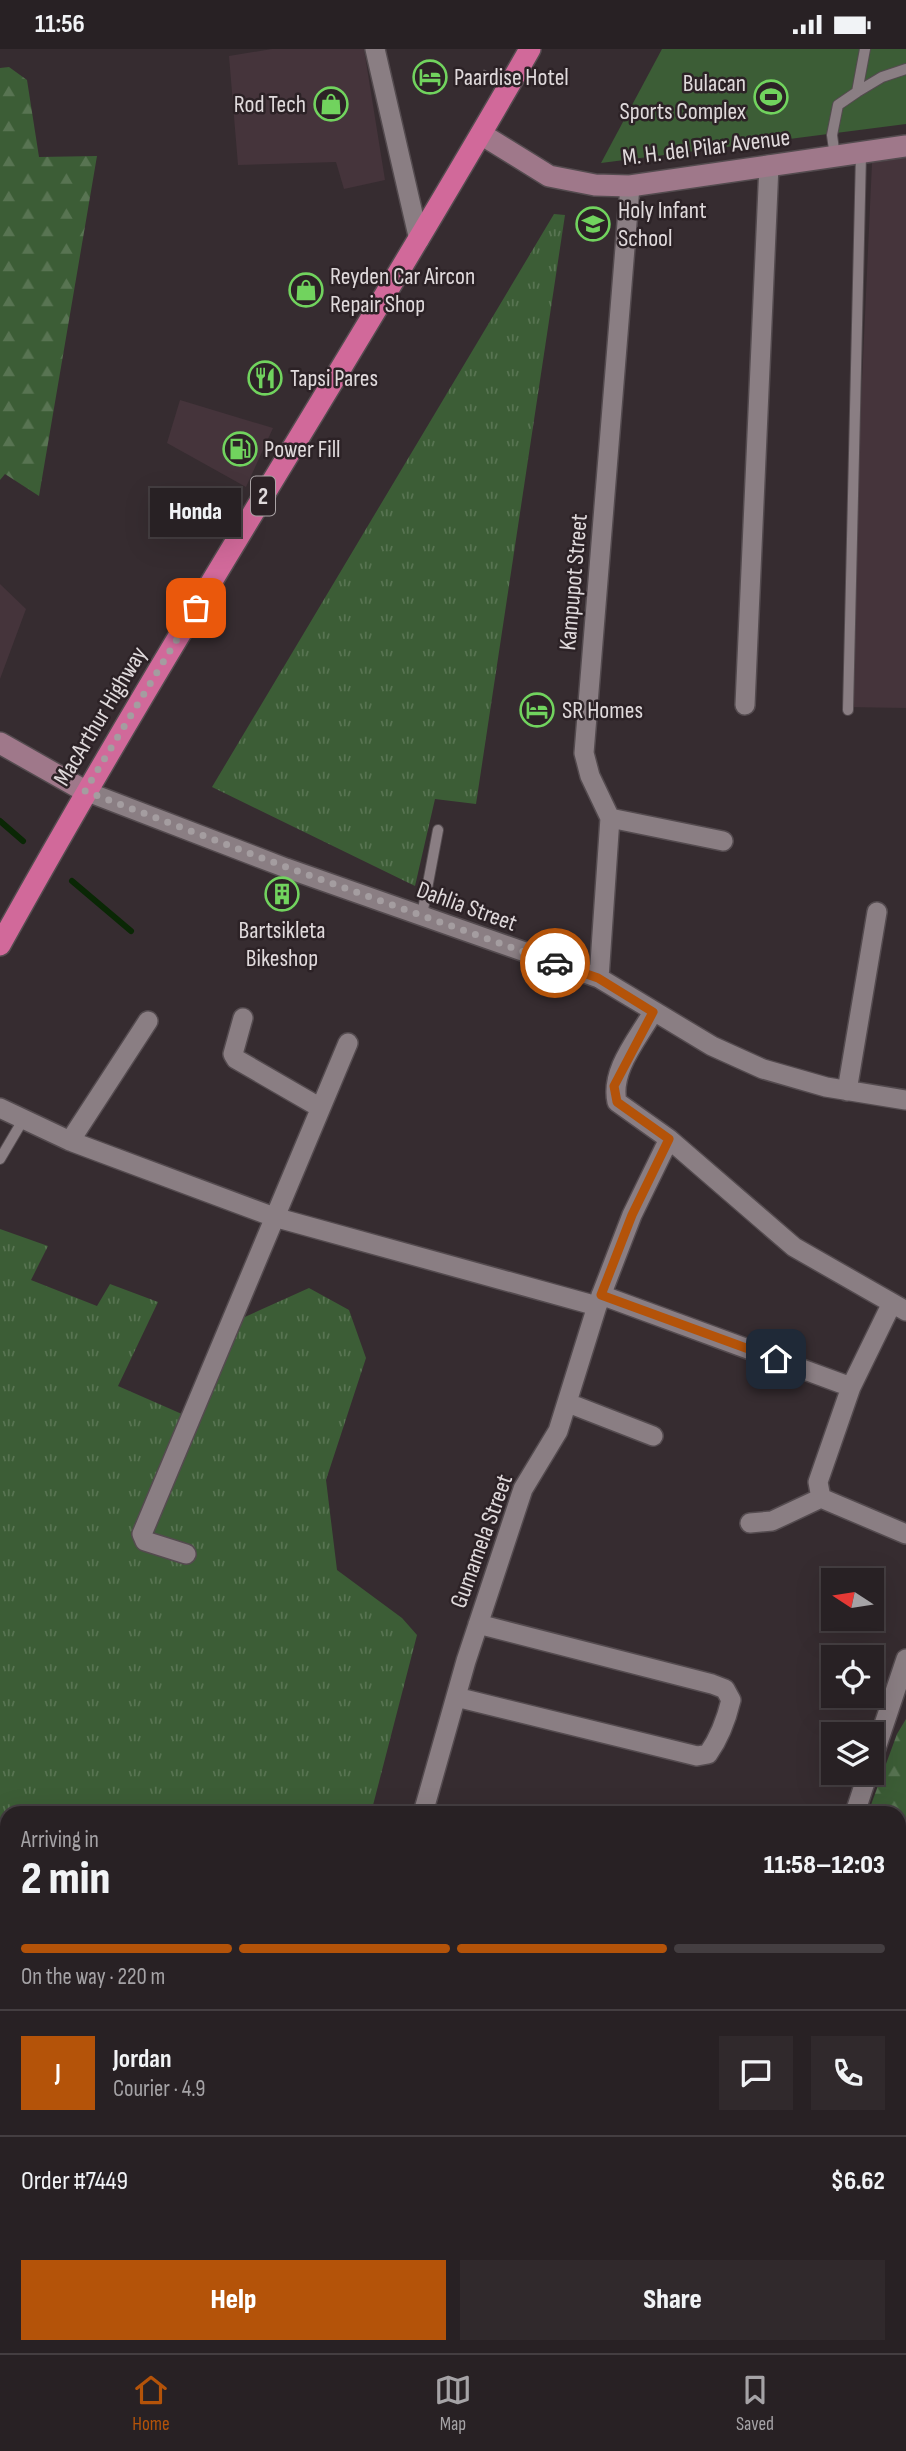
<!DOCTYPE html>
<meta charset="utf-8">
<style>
body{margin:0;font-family:"Sofia Sans Condensed",sans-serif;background:#30292c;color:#f1f3f6;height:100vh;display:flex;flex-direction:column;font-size:26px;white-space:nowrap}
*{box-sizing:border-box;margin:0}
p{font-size:23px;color:#a5a3a6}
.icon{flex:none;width:38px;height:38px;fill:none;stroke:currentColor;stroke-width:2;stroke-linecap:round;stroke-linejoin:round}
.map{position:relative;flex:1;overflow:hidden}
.panel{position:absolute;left:0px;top:1757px;width:906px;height:548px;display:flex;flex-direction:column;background:#282124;border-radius:21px 21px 0 0;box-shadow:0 7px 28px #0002,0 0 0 2px #443e41}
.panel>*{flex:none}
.needle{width:46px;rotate:282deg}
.fabs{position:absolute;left:821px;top:1519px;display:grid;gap:14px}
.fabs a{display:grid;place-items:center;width:63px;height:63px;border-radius:0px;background:#282124;box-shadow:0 7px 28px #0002,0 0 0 2px #443e41;font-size:35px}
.pin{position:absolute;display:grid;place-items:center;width:60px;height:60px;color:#fff;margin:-30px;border-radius:14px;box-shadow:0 4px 10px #0006}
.courier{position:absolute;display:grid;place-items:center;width:70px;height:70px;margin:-35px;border:5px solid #b45309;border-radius:50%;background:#fff;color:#222;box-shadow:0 2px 9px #0007}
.bubble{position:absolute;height:49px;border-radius:0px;background:#282124;box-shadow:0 7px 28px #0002,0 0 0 2px #443e41;font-size:23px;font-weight:800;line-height:49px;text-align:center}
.overview em{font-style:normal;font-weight:800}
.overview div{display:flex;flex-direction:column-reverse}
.overview{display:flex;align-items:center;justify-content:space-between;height:119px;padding:0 21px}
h1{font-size:46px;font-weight:800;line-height:52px}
.bar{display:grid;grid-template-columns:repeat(4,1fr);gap:10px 7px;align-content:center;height:84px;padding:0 21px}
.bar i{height:9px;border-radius:5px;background:#443e41}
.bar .selected{background:#b45309}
.bar p{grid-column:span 4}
.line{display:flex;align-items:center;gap:18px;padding:0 21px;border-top:2px solid #443e41}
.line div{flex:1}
.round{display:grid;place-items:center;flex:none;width:74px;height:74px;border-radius:0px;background:#30292c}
.button{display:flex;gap:14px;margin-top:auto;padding:14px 21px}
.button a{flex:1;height:80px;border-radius:0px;background:#b45309;color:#fff;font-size:28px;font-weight:800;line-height:80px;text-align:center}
.button a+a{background:#30292c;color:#f1f3f6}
.status{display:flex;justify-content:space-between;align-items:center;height:49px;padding:0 35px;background:#282124;direction:ltr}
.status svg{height:19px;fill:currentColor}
.dock{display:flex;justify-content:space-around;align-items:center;height:98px;border-top:2px solid #443e41;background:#282124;font-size:19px;color:#a5a3a6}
.dock a{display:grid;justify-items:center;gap:4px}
.dock .selected{color:#b45309}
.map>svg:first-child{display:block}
.built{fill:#45343b}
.grass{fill:url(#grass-tufts)}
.forest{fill:url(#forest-firs)}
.pitch{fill:#3c5d36}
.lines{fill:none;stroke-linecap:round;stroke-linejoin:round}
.stream{stroke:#0a2705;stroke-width:6}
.river{stroke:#0a2705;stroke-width:35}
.lane-casing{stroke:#544b4f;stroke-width:12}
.street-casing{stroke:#544b4f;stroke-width:22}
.secondary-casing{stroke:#544b4f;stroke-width:24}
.highway-casing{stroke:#544b4f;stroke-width:24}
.path{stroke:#938b8e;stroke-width:3.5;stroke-dasharray:7 3.5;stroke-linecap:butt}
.lane{stroke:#8a7e83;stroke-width:10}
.street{stroke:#8a7e83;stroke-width:19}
.secondary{stroke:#9f788a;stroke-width:21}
.highway{stroke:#d1699a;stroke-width:21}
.done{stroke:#a49da0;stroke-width:7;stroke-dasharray:0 12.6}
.route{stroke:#b45309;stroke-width:9}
.labels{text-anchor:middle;stroke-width:5;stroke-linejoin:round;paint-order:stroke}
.shield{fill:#2c2226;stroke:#aaa3a5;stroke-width:2}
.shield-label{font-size:23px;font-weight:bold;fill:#e0dadc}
.poi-label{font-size:24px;fill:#e0dadc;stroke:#2c2226;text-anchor:start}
.street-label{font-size:24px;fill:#e0dadc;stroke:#2c2226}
</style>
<div class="status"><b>11:56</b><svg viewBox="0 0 49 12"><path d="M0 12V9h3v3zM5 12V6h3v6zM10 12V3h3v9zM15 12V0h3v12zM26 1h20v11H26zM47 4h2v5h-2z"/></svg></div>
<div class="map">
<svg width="906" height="2304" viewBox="0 0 906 2304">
<defs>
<pattern id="grass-tufts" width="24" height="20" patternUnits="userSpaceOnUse" patternTransform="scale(1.75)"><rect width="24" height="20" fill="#3c5d36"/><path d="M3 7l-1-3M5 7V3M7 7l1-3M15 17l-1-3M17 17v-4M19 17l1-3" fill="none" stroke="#587452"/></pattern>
<pattern id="forest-firs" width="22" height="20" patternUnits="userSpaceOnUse" patternTransform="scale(1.75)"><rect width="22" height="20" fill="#3c5d36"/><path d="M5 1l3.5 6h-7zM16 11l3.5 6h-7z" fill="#587452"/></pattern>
</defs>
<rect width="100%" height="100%" fill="#362c30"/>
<path class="built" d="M272,0H364L385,131L344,140L336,113L238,116L229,7Z
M906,109V659L847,658L872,114Z
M180,351L273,379L246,438L167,394Z
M0,535L26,560L0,630Z"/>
<path class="grass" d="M554,165L565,166L476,755L435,750L415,837L212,738Z
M0,1180L48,1197L31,1231L97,1257L110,1235L158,1253L118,1337L191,1369L238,1271L309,1239L349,1261L366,1309L326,1431L337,1521L402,1569L417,1586L371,1764H7V2298H198L195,2304H0Z"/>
<path class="forest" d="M9,18L27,31L39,108L97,107L39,447L5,425L0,431V19Z
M906,1670V2304H809L801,2298H900V1764H868L897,1685Z"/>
<path class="pitch" d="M662,0H906V75L601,114Z"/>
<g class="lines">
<path class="stream" d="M0,772L23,792
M72,832L131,882"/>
<path class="river" d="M409,2298L411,2304
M767,2298L773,2304"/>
<defs>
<path id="lane" d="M857,43L882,28L906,20
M835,108L832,86L838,56L857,43L865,0
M848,661L861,105
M422,866L438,781
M0,1110L23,1071"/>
<path id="street" d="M375,0L419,191
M745,656L769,116
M85,742L286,819L599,929L712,997L763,1020L826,1038L906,1051
M610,769L723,792
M599,929L610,769L590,727L584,704L630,137
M653,963C638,990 610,1021 617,1053L669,1090L794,1198L906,1262
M243,969L233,1005L236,1010L319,1058
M847,1042L877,863
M0,1059L70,1092L274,1168L597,1257
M70,1092L148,972
M601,1246L851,1338
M892,1254L851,1338L818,1433L821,1449L906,1485
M568,1354L653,1387
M750,1474L772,1472L821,1449
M186,1505L145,1492L142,1485L348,994
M456,1648L697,1707L708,1705C720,1688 726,1672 731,1651L725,1640L712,1635L478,1575
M872,1711L906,1610
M423,1764L466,1612L523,1440L558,1382L597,1257L632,1166L669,1090
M855,1764L868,1724
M900,2006L906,2007
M255,2304L257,2298"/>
<path id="secondary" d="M481,85L549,127L595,136L630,137L906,97
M0,694L85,742"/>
<path id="highway" d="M0,896C168,592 358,301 530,0"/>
</defs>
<use href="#lane" class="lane-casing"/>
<use href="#street" class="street-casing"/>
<use href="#secondary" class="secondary-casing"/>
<use href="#highway" class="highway-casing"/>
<path class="path" d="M483,22L492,27"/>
<use href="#lane" class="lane"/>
<use href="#street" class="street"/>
<use href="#secondary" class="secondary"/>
<use href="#highway" class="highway"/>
</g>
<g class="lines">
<path class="done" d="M196,559L85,742L286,818L555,914"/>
<path class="route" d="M555,914L598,929L653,963L614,1037L617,1053L669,1090L632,1166L601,1246L776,1310"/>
</g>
<defs>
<symbol id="hotel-ring" viewBox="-11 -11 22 22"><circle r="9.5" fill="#2c2226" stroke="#71d35e" stroke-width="1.5"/><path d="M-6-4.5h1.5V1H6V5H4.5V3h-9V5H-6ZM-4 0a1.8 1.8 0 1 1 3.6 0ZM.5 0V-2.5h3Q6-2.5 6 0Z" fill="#71d35e"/></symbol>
<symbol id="stadium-ring" viewBox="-11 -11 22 22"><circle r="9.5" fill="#2c2226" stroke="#71d35e" stroke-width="1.5"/><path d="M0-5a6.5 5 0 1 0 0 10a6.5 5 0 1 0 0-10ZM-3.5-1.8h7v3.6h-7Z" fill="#71d35e"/></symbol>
<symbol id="shop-ring" viewBox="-11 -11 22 22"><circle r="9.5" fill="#2c2226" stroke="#71d35e" stroke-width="1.5"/><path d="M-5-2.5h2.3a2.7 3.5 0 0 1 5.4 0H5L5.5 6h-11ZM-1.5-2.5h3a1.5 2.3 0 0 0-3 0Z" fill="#71d35e"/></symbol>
<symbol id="school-ring" viewBox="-11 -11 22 22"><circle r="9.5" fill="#2c2226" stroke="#71d35e" stroke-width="1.5"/><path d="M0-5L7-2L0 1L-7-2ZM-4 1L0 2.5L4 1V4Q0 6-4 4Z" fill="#71d35e"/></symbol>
<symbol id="restaurant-ring" viewBox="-11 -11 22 22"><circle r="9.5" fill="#2c2226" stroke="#71d35e" stroke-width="1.5"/><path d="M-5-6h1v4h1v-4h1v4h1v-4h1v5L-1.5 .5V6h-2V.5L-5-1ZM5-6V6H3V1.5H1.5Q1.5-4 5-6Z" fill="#71d35e"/></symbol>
<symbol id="fuel-ring" viewBox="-11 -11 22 22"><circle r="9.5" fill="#2c2226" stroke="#71d35e" stroke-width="1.5"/><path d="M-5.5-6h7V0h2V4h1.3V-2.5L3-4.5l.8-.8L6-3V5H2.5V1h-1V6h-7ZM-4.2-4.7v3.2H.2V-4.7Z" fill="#71d35e"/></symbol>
<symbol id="building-ring" viewBox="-11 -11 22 22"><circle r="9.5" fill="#2c2226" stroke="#71d35e" stroke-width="1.5"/><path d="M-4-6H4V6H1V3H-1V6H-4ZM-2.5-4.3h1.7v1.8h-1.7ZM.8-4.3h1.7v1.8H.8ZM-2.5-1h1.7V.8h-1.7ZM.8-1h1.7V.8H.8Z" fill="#71d35e"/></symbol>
</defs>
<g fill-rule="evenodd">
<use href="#hotel-ring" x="411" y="9" width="38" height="38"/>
<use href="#stadium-ring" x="752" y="29" width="38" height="38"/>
<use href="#shop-ring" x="312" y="36" width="38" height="38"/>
<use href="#school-ring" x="574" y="156" width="38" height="38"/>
<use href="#shop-ring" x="287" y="222" width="38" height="38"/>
<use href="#restaurant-ring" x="246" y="310" width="38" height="38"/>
<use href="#fuel-ring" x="221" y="381" width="38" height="38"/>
<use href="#hotel-ring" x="518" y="642" width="38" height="38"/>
<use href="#building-ring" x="263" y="826" width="38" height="38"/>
</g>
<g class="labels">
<rect class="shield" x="251" y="427.5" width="24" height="39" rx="5"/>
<g class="shield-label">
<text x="263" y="455">2</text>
</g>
<g class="poi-label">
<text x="454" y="36">Paardise Hotel</text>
<text x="746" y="42" text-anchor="end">Bulacan<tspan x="746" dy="28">Sports Complex</tspan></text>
<text x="306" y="63" text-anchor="end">Rod Tech</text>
<text x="618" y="169">Holy Infant<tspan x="618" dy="28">School</tspan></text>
<text x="330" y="235">Reyden Car Aircon<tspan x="330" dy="28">Repair Shop</tspan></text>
<text x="290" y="337">Tapsi Pares</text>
<text x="264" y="408">Power Fill</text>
<text x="562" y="669">SR Homes</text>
<text x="282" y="889" text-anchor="middle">Bartsikleta<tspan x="282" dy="28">Bikeshop</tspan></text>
</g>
<g class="street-label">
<text transform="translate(706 98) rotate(-7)" y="8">M. H. del Pilar Avenue</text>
<text transform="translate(573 533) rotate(-85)" y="8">Kampupot Street</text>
<text transform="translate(100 667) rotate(-59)" y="8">MacArthur Highway</text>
<text transform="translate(467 857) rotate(20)" y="8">Dahlia Street</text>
<text transform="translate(481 1492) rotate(-70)" y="8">Gumamela Street</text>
</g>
</g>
</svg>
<div class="fabs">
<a><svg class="needle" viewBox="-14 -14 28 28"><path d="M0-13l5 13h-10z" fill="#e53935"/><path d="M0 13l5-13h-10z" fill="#a5a3a6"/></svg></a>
<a><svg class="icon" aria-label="locate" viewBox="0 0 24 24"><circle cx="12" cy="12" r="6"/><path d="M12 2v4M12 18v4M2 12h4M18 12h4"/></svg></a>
<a><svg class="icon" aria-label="layers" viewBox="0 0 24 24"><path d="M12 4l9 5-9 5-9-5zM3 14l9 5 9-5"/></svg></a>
</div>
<div class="pin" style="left:196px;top:559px;background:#ea580c"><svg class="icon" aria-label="bag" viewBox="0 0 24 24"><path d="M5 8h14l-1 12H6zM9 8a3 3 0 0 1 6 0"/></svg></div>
<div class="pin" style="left:776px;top:1310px;background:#1f2937"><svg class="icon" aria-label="home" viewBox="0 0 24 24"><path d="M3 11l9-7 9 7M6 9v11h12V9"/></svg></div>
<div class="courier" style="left:555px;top:914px"><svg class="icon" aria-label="car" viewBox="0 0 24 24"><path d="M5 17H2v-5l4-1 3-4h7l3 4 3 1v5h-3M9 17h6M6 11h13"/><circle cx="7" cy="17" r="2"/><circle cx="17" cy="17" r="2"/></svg></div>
<div class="bubble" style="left:150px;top:439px;width:91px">Honda</div>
<section class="panel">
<div class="overview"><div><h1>2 min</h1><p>Arriving in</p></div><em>11:58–12:03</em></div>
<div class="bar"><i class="selected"></i><i class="selected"></i><i class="selected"></i><i></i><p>On the way · 220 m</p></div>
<div class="line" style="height:126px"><b class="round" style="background:#b45309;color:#fff">J</b><div><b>Jordan</b><p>Courier · 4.9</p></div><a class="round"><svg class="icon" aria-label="chat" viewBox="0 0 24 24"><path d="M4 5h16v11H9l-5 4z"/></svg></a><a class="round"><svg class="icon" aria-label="phone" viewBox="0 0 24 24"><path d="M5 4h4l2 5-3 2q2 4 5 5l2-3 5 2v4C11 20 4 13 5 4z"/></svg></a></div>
<div class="line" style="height:91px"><div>Order #7449</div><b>$6.62</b></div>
<div class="button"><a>Help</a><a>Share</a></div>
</section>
</div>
<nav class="dock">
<a class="selected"><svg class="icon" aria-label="home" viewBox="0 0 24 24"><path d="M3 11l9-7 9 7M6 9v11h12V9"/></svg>Home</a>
<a><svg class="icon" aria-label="map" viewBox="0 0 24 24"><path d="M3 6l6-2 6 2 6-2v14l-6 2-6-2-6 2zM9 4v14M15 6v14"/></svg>Map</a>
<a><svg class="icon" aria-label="saved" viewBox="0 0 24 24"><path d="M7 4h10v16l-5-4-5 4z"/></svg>Saved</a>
</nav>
